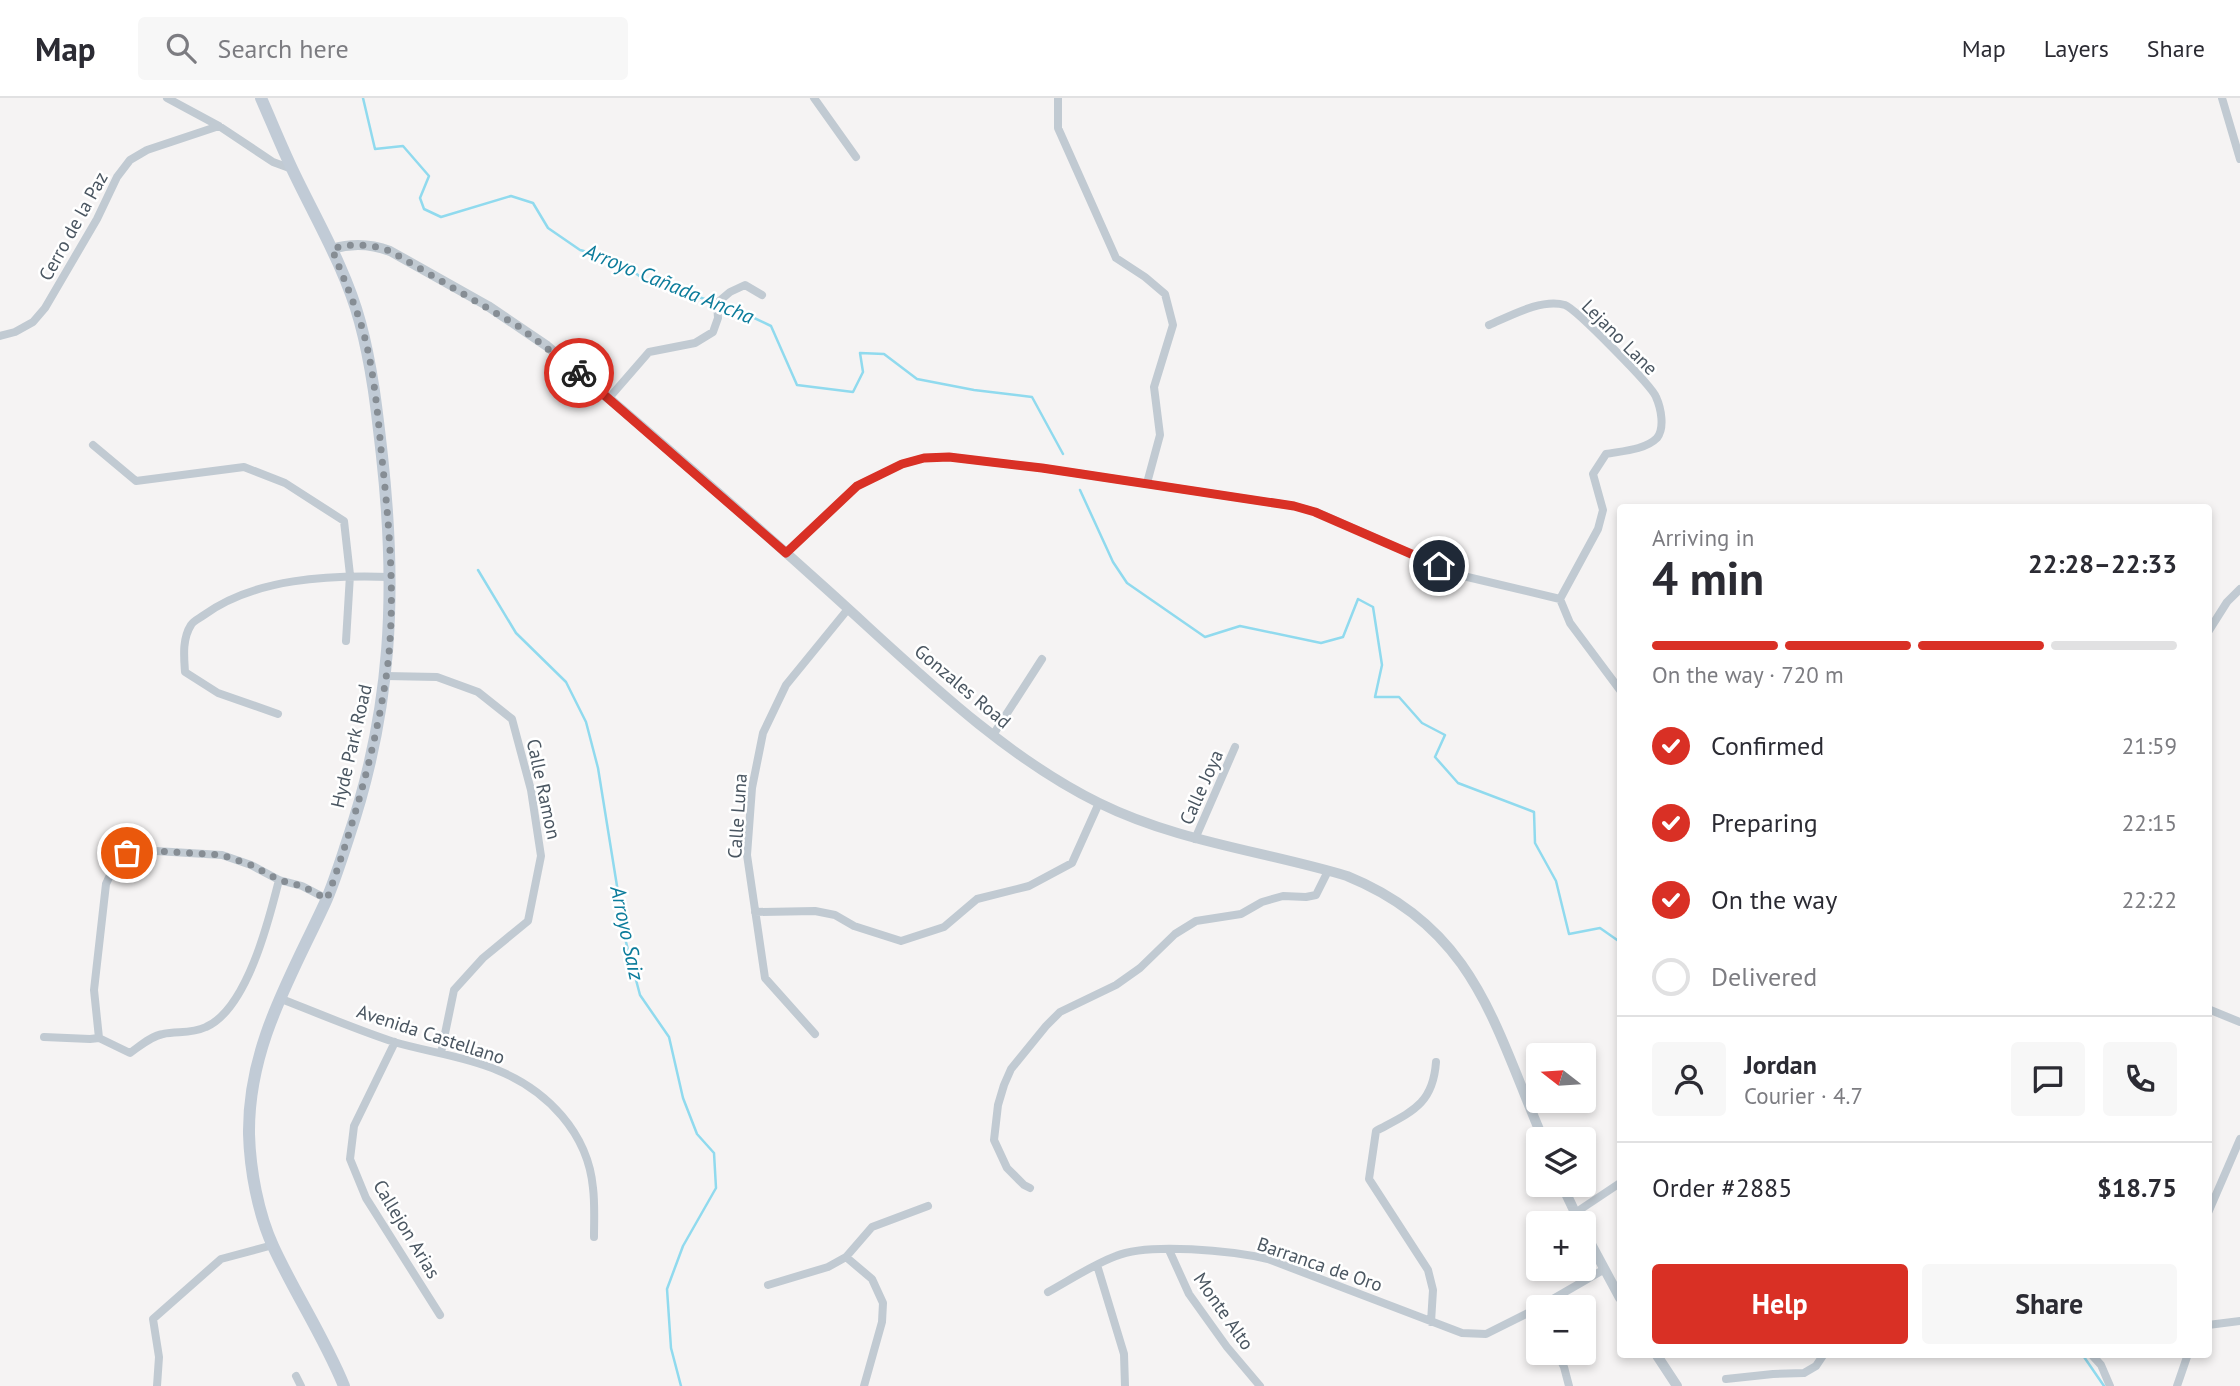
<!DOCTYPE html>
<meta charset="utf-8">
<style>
body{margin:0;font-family:"PT Sans",sans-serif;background:#f7f7f7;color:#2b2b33;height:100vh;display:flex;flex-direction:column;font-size:26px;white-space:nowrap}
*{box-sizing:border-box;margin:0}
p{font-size:23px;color:#7c7c81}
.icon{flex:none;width:38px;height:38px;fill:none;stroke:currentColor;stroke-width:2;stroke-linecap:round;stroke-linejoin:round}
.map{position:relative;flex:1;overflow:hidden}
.side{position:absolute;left:1617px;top:406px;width:595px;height:854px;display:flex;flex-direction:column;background:#fff;border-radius:7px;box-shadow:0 4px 10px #0003}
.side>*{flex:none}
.needle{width:46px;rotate:287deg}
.buttons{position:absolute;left:1526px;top:945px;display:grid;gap:14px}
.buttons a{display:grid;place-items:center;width:70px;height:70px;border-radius:7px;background:#fff;box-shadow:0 4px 10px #0003;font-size:35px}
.pin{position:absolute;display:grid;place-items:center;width:60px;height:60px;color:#fff;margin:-30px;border:4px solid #fff;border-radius:50%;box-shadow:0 2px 7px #0007}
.courier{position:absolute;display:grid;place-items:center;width:70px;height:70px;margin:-35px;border:5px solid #d93025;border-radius:50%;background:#fff;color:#222;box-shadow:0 2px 9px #0007}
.headline em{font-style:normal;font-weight:800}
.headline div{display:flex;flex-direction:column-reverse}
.headline{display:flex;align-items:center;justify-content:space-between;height:119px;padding:0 35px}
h1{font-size:46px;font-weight:800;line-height:52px}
.bar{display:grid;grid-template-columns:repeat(4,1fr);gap:10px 7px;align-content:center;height:84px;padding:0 35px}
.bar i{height:9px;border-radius:5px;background:#e1e1e2}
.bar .on{background:#d93025}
.bar p{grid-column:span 4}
.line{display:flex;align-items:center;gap:18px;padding:0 35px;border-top:2px solid #e1e1e2}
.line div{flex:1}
.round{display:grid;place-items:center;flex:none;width:74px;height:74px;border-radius:7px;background:#f7f7f7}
ol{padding:0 35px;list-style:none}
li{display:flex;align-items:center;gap:21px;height:77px}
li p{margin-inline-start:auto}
li .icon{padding:7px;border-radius:50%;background:#d93025;color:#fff;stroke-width:4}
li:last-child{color:#7c7c81}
li i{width:38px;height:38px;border:4px solid #e1e1e2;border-radius:50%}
.primary-button{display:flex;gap:14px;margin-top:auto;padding:14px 35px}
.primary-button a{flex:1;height:80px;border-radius:7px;background:#d93025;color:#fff;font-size:28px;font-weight:800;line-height:80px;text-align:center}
.primary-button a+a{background:#f7f7f7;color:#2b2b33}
header{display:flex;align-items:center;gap:42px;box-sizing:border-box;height:98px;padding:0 35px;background:#fff;border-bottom:2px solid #e1e1e2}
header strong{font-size:33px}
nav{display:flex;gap:38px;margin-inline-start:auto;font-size:24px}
.search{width:490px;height:63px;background:#f7f7f7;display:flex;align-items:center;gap:18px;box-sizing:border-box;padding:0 24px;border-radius:7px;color:#7c7c81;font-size:26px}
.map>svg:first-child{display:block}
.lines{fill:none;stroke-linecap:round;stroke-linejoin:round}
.stream{stroke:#90daee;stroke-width:2.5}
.minor{stroke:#c1cad2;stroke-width:8}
.tertiary{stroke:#c1cad2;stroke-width:10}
.secondary{stroke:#c1cbd6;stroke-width:12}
.done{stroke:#868d94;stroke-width:7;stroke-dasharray:0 12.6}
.route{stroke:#d93025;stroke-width:9}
.labels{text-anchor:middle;stroke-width:5;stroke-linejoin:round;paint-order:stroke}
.street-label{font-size:19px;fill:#4a5661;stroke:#fff}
.water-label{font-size:21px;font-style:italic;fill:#0c7c9b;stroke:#fff}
</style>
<header>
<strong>Map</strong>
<div class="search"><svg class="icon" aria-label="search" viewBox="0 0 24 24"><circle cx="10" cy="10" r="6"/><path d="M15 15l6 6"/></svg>Search here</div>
<nav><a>Map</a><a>Layers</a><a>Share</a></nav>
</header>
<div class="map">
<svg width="2240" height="1288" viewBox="0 0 2240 1288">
<rect width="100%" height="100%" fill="#f5f3f3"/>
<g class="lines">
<path class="stream" d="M363,0L375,51L403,48L429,78L420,100L424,111L441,119L511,98L533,105L548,130L580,152L617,162L645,182L733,210L771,228L797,287L853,294L863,274L860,255L884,256L917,281L974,292L1032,299L1063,356
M1080,392L1113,464L1127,485L1205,539L1240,528L1321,545L1343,539L1358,501L1373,509L1382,567L1375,599H1399L1422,625L1445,637L1435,659L1458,685L1534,714L1535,745L1556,783L1569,836L1600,830L1620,844
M478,472L516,535L566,584L586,624L598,670L626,844L640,897L669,939L683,1000L697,1036L714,1055L716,1090L683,1148L667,1191L671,1250L681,1288
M2082,1256L2104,1288"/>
<path class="minor" d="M167,0L219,28L273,64L292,71
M814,0L856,59
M1058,0V30L1116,160L1145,179L1165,196L1173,227L1154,289L1160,337L1147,385
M2222,0L2240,61
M1489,227C1510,218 1542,200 1565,207C1576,211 1652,288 1656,299C1661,310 1665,330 1657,340C1645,352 1622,353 1606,356L1593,376L1603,412L1598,431L1560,501L1570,525L1620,592
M0,238L15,234L33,224L45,210L97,121L117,79L130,62L147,52L219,28
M609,300L649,254L695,245L713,234L718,220L717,205L730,194L745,187L762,197
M93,347L136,383L244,369L285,385L344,423L350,477L346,543
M786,455L857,388L902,366L924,360L949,359L1042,370L1294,408L1316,414L1459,477L1560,501
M2208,534L2227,504L2240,491
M386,578L437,579L478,594L512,621L531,692L541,758L528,823L483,860L454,892L441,955
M278,616L218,595L185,574C184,559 182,541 191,527C193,523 200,520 204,517C255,480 329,477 390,479
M993,637L1042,561
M1195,741L1235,649
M755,814L815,813L835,817L854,828L901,843L944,829L977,801L1029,788L1072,765L1099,705
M279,900C317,915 355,931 394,944C428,954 464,958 497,972C547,992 588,1035 593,1090C595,1106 594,1123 594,1139
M2208,911L2240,924
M815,936L765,880L747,757L752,690L763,635L786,587L848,511
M44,939L90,941L99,940L130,955C140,948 151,938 163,936C178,933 191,936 206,929C247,911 269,822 279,782
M99,940L94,892L106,786L117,762L127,755L139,752L222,757L251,767L279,782L302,788L327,801
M395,944L354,1028L350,1061L366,1100L440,1217
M1030,1090L1024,1087L1007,1070L994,1042L998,1007L1004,987L1011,971L1046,928L1060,914L1116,887L1140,870L1175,836L1196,823L1241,816L1262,804L1283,798L1306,799L1316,797L1328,773
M1575,1115L1620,1085
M2208,1115L2240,1041
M1169,1152L1189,1196L1227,1249L1260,1288
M846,1159L872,1181L883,1205L882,1224L864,1288
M1097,1167L1124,1256L1125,1288
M768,1187L828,1169L846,1159L872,1129L928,1108
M1048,1194C1070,1182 1092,1167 1116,1158C1149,1144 1233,1153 1268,1161L1462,1235L1486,1236L1538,1210
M1539,1209L1603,1172
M1431,1224L1433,1192L1428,1172L1369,1081L1376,1033C1411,1014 1433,1007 1436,964
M2208,1227L2240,1223
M1557,1255L1564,1269L1569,1288
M2091,1256L2101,1267L2110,1288
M296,1278L301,1288
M1726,1281L1773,1276L1804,1275L1816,1268L1824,1256
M157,1288L159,1259L153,1221L221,1161L273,1147
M2177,1288L2188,1256"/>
<path class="tertiary" d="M332,151C352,145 371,146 390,153L488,208L547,248C640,326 732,406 822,487C907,563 997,655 1099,705C1178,744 1264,753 1347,778C1475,830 1494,927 1543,1041
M1562,1087L1580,1125
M1584,1133L1620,1200
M1656,1256L1677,1288"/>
<path class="secondary" d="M261,0C272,25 282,50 294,75C317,123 346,172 360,224C372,268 377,313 382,358C397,494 392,611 348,741C341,762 334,785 325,805C290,881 248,949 249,1036C250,1072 258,1115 273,1148C295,1196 324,1239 344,1288"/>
</g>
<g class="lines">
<path class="done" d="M127,755L139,752L222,757L251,767L279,782L302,788L327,801C353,728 374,656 386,580C397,505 389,426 381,351C377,308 373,262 359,220C351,197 341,174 332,151C351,145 371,146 390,153L518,228L579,275"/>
<path class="route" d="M579,275L786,455L857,388L902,366L924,360L949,359L1042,370L1294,408L1315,414L1439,468"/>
</g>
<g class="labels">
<g class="street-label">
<text transform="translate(73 128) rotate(-61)" y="7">Cerro de la Paz</text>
<text transform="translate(1620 239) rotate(45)" y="7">Lejano Lane</text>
<text transform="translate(963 588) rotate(40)" y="7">Gonzales Road</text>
<text transform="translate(351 648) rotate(-77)" y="7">Hyde Park Road</text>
<text transform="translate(1201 689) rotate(-66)" y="7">Calle Joya</text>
<text transform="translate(544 691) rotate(78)" y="7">Calle Ramon</text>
<text transform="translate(737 718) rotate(-86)" y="7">Calle Luna</text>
<text transform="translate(431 936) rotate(18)" y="7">Avenida Castellano</text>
<text transform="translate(407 1131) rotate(59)" y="7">Callejon Arias</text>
<text transform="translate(1320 1166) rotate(19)" y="7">Barranca de Oro</text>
<text transform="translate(1224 1213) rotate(55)" y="7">Monte Alto</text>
</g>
<g class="water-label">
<text transform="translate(669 186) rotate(22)" y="7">Arroyo Cañada Ancha</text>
<text transform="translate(627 835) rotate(78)" y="7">Arroyo Saiz</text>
</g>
</g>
</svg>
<div class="buttons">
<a><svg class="needle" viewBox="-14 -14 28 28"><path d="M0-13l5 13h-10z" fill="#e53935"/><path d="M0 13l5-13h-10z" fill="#7c7c81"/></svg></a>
<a><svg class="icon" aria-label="layers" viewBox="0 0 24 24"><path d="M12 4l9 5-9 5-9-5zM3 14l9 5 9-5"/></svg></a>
<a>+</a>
<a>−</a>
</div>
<div class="pin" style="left:127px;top:755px;background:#ea580c"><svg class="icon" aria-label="bag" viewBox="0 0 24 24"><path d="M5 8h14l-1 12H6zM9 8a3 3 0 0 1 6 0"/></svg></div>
<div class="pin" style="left:1439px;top:468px;background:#1f2937"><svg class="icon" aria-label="home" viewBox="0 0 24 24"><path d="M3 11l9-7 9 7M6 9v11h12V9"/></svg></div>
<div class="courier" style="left:579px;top:275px"><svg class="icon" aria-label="bike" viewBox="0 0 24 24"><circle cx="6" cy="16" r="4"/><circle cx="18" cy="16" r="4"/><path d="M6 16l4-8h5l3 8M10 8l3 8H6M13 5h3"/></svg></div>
<section class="side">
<div class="headline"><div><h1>4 min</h1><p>Arriving in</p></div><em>22:28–22:33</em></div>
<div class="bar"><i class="on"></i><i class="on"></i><i class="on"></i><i></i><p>On the way · 720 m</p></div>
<ol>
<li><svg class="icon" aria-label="check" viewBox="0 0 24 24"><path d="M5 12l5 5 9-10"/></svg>Confirmed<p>21:59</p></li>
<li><svg class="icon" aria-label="check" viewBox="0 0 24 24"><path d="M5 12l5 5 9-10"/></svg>Preparing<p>22:15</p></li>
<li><svg class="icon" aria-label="check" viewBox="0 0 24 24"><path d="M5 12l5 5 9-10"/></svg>On the way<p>22:22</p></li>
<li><i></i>Delivered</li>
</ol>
<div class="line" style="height:126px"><a class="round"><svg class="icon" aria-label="person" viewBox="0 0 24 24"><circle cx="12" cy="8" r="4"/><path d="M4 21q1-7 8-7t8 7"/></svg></a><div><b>Jordan</b><p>Courier · 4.7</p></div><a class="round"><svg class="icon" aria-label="chat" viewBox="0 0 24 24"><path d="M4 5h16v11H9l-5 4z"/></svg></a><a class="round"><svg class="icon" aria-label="phone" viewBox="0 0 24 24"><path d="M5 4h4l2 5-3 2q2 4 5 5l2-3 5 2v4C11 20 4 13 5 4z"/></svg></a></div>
<div class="line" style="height:91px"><div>Order #2885</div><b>$18.75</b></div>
<div class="primary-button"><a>Help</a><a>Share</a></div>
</section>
</div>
